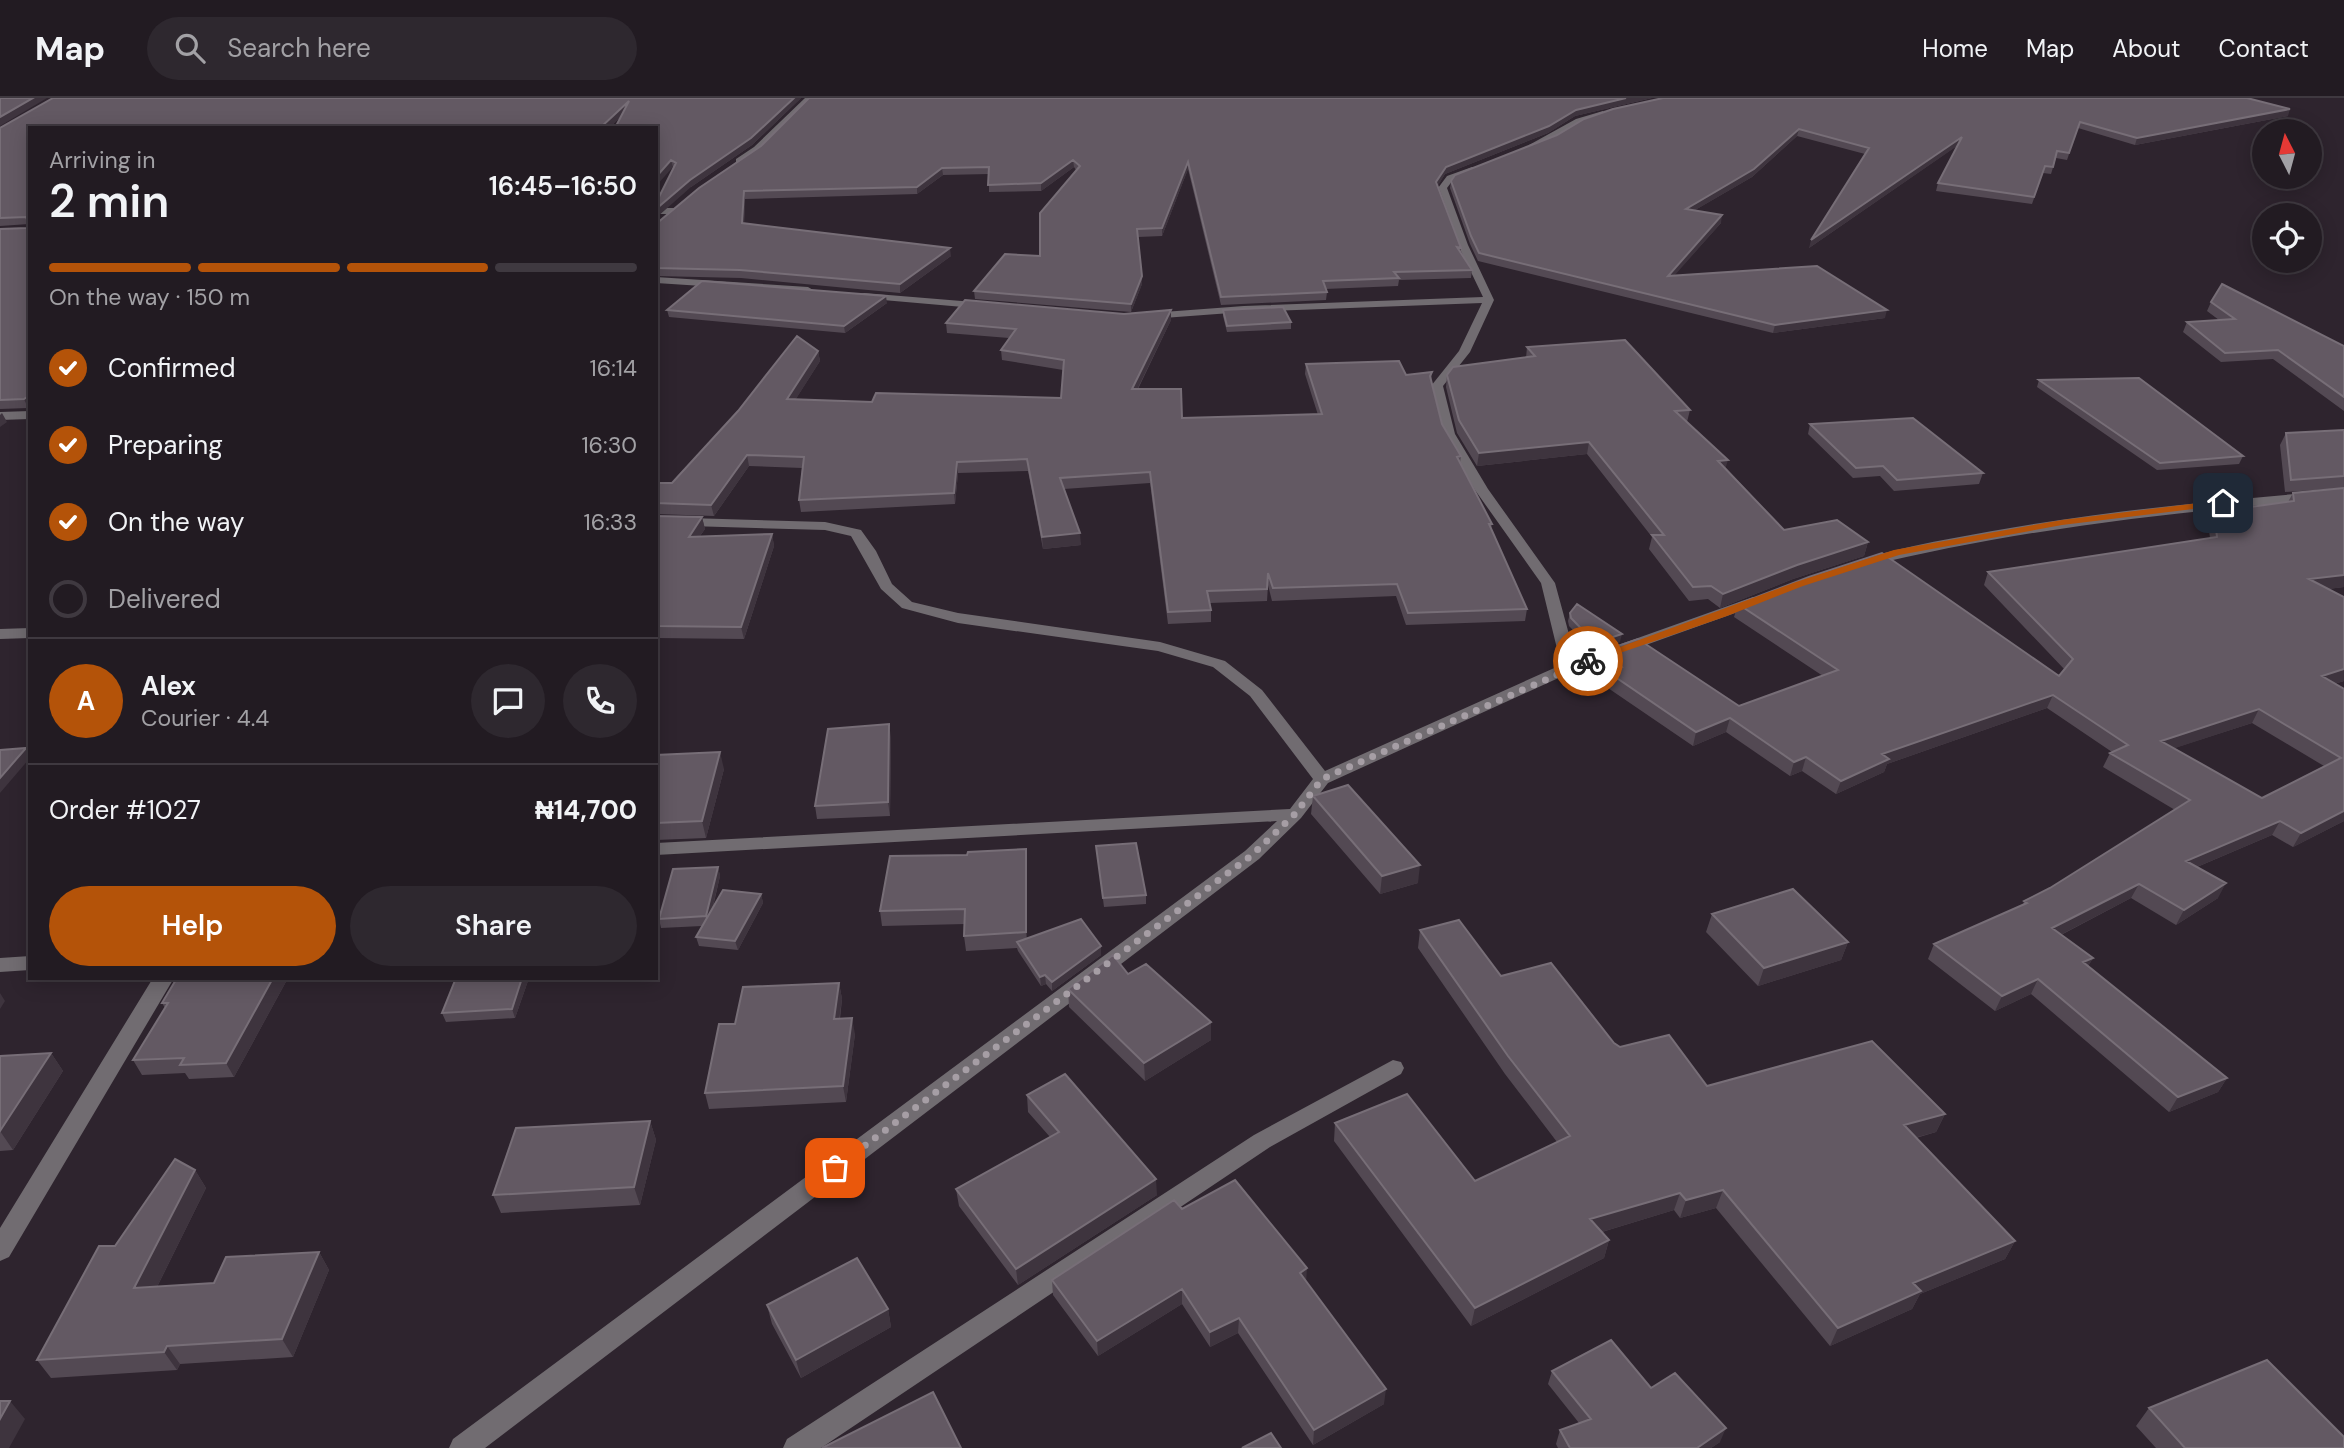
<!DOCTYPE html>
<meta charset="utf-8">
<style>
body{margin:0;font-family:"DM Sans",sans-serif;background:#2e282f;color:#f1f3f6;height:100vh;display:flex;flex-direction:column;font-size:26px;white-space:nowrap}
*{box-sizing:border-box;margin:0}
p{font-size:23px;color:#a2a1a5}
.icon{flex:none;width:38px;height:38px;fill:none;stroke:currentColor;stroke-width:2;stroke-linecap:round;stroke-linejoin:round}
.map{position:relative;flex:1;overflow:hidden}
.drawer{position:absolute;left:28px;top:28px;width:630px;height:854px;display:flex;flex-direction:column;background:#221b22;border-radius:0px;box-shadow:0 4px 18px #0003,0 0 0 2px #3f3940}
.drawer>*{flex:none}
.needle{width:46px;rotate:354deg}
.buttons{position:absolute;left:2252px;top:21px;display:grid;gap:14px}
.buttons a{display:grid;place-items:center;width:70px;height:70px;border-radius:50%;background:#221b22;box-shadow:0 4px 18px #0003,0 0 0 2px #3f3940;font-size:35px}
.pin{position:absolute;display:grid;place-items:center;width:60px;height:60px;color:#fff;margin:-30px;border-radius:14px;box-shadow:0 4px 10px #0006}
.courier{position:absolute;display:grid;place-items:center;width:70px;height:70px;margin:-35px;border:5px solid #b45309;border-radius:50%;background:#fff;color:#222;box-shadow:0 2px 9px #0007}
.headline em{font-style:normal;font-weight:600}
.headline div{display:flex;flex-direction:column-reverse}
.headline{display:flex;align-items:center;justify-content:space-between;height:119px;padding:0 21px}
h1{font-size:46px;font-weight:600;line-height:52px}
.bar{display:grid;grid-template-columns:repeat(4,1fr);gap:10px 7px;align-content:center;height:84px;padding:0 21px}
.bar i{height:9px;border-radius:5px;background:#3f3940}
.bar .on{background:#b45309}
.bar p{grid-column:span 4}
.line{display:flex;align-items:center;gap:18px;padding:0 21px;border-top:2px solid #3f3940}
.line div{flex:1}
.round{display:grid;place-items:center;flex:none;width:74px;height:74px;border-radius:37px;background:#2e282f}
ol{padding:0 21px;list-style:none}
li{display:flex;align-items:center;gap:21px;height:77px}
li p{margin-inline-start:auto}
li .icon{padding:7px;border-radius:50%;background:#b45309;color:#fff;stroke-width:4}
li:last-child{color:#a2a1a5}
li i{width:38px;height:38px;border:4px solid #3f3940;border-radius:50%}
.action{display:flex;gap:14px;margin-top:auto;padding:14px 21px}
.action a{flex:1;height:80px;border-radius:42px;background:#b45309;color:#fff;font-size:28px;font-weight:600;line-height:80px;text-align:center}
.action a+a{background:#2e282f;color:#f1f3f6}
header{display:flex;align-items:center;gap:42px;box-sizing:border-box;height:98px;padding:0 35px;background:#221b22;border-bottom:2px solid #3f3940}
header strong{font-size:33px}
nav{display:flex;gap:38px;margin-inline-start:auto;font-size:24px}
.search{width:490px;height:63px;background:#2e282f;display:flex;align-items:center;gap:18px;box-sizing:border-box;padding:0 24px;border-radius:38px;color:#a2a1a5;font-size:26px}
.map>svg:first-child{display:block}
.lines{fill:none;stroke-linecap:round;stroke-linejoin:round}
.minor{fill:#716c71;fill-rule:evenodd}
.wall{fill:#534953;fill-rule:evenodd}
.shaded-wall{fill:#3e343e}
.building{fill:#635963;stroke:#776e77;stroke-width:2;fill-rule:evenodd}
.route{fill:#b45309}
.done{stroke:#a69ea5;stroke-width:7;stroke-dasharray:0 12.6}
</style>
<header>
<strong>Map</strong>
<div class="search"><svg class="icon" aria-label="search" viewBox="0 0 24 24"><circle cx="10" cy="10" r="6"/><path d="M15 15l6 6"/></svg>Search here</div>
<nav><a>Home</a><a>Map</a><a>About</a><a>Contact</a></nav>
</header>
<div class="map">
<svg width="2344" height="1350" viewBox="0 0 2344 1350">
<rect width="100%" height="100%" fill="#2e242e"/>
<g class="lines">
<path class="minor" d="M805,0H813C799,15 755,65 736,65V61L754,49Z
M1603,13L1606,17L1582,25L1536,49L1529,47L1576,21Z
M1472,69L1479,71L1453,82L1447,90L1468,147L1494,202L1470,254L1443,288L1455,336L1488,391L1555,485L1576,562L1753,499H1763L1765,502L1763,505L1576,572L1328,685L1301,720L1259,761L485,1350H449L453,1341L1245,753L1277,723L656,757V745L1290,711L1313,681L1250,598L1213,569L1158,553L958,525L902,510L881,491L851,438L825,432L656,427V419L825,424L861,432L876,453L892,486L912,504L958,515L1160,544L1225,563L1262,592L1325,673L1561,567L1541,485L1475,392L1443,336L1431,288L1459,253L1482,205L1244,214L1150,221L1145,218L1150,215L1244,208L1483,199L1458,147L1438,90L1447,78Z
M656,110H674L679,113L674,116H656Z
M656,179L808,189L813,192L808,195L656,185Z
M864,195L986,205L991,208L986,211L860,200V196Z
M30,313V321L0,322V314Z
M2344,392V400C2182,413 2022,430 1864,469L1857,465L1859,462C1908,447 1959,439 2010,430C2121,411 2232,401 2344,392Z
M30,530V540L0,541V531Z
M30,858V872L0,874V860Z
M153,880H174L9,1159L0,1163V1130Z
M1393,962L1401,964L1404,970L1401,976L1270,1049L821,1350H783L787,1341L1254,1037Z"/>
</g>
<path class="wall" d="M53,0H801L752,47L691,89L674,70L621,18L609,30H30L28,310L0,311V131L27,130L29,127V126L0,128V30Z
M809,0H1652L1575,18L1548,35L1445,76L1438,87L1461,150V156L1472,172L1471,180L1399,182L1398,188L1325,191L1327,194L1326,202L1221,207L1188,71L1162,138L1138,139L1142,186L1131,214L975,201L974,193L1040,158L1076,72L1074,69L1041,93L989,94V76L943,77L917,96L745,101L744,125L951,158L900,195L741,180L656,178V126L761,48Z
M1663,0L2288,18L2135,47L2078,30L2067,62L2056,60L2051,76L2043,75L2032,106L1936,93L1938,85L1958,47L1809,150L1865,56L1797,38L1752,79L1695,112L1721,125L1674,177L1885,220L1773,235L1478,163L1470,146L1450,90L1451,83Z
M2211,204L2344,248V313L2273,261L2221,264L2183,234L2187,224L2219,222L2207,213Z
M887,205L845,235L669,219L667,212Z
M1223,212L1291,224V231L1227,234L1223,218Z
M1171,222L1138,291L1182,320L1318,317L1305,276L1306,266L1406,277L1432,274L1431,283L1442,326L1461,358L1460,365L1492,426L1491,430L1527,511L1525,523L1406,527L1396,498L1272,503L1268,487L1267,503L1210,505L1211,512V524L1168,526L1150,385L1064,391L1081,447L1043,451L1028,373L958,375L955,406L801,414L799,402L802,370L749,368L714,418L656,416V385H672L818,253L820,263L795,302L872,304L1061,300L1063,272L1002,262L1001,252L1009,240L947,235L946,225Z
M1527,249L1690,312L1687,324L1726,370L1784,432L1868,444L1864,458L1793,481L1720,510L1708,501L1689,503L1649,451L1652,439L1587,356L1477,368L1457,335L1446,289L1447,277L1526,260Z
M2039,282L2243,358L2239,366L2157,372L2037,289Z
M1810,326L1983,375L1979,386L1894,393L1880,378L1853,380L1808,336Z
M2344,332V390L2285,394L2280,347L2286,335Z
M2344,390V489L2328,491L2344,583L2334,586L2344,591V723L2293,749L2272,737L2197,769L2218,800L2176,827L2131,800L2061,837L2093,860L2088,868L2227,980L2218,994L2169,1014L2031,896L1995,913L1928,861L1934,846L2023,807L2024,803L2050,790L2175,712L2103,669L2110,655L2112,654L2047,610L1887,666L1884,674L1836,696L1802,673L1790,678L1726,634L1693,648L1605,588L1608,574L1611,573L1604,565L1606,552L1739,608L1823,578L1734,519L1738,506L2059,578L2065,572L1984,487L1988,474L2210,440L2208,426L2214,414L2288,404L2293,395ZM2252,625L2324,668L2262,700L2174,650Z
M656,418L702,419L705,431L700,438L772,436L774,448L744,541L656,540Z
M1570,515L1620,544L1593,553L1569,528L1568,523Z
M891,639L890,718L817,721L815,708Z
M656,657L724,671L706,740L656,742Z
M1313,698L1418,785L1380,796L1311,716Z
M1096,748L1146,797V806L1104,809Z
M1026,751L1027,766V840L1101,848V857L1052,893L1046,886L1041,888L1018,853L1017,850L966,853L964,838L965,826L882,828L880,813L967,757Z
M718,769L720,778L713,809L761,796L763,805L738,852L699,848L696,839L702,828L661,830L659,821Z
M1712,816L1848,844L1841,862L1758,888L1706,834Z
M1420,832L1620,949L1707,988L1945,1016L1936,1034L1916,1040L2015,1143L2005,1161L1920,1196L1912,1211L1830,1248L1716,1110L1680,1120L1674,1112L1602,1134L1609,1142L1604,1160L1471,1228L1334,1043L1335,1025L1475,1083L1557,1044L1505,976L1418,850Z
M1128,876L1211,924V942L1145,983L1069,909L1068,891Z
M288,880L234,979L189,981L185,975L142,977L133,962L165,910L162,905Z
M529,880L515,920L446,924L442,915Z
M839,885L842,901L840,921L855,936L846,1004L709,1011L705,995L735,926Z
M51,955L63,973L13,1052L0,1053V958Z
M1027,997L1157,1097L1018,1187L959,1108L956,1091L1050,1039L1028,1014Z
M650,1023L656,1042L640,1107L501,1115L493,1097Z
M195,1072L206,1090L157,1189L214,1185L319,1154L329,1172L293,1259L180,1266L177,1272L51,1280L37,1262L115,1148Z
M1182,1111L1306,1184L1384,1306L1313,1347L1238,1235L1210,1249L1182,1206L1098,1258L1053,1197L1052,1182Z
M767,1207L888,1211L891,1229L801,1280L772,1226Z
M1552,1273L1651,1290L1720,1344L1711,1350H1558L1556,1346L1560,1332L1579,1325L1548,1286Z
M2149,1310L2344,1350H2156L2136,1328Z"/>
<path class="shaded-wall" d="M33,0H47L0,28V19Z
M794,0H801L752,47L691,89L656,120V111L690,82Z
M1626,0H1652L1575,18L1548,35L1445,76L1436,91V84L1446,69L1576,12Z
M629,3L630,10L609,30H600Z
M2290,11L2288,18L2135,47L2137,40Z
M1799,31L1797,38L1752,79L1685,118L1686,111Z
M1962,39L1960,46L1809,150L1811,142Z
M671,62L673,69L656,88V79Z
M1073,62L1074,69L1041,93V85Z
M1188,64V71L1162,138V130Z
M942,70L943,77L917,96V89Z
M744,93L745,101L744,133L742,125Z
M1722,117L1721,125L1667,186L1668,178Z
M950,150L951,158L900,195V186Z
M1142,178V186L1131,214V206Z
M886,198L887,205L845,235L844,228Z
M1171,212V222L1132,302V291Z
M1887,212L1885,220L1773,235L1775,227Z
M818,253L820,263L789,312L787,301Z
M30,297V309L28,310L24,301Z
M2,315L7,324L0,329V317Z
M1589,344L1587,356L1477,368L1479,355Z
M747,357L749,368L714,418L711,407Z
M1728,362L1724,375L1718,363Z
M957,364L958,375L955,406L954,395Z
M702,419L705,431L691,450L689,439Z
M1080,435L1081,447L1043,451L1042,439Z
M772,436L774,448L744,541L741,529Z
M1868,444L1864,458L1793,481L1720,510L1723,496L1797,467Z
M2344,477V489L2303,494L2309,481Z
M1622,536L1620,544L1593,553L1595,545Z
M2344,571V583L2314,592L2322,578Z
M2053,597L2047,610L1887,666L1884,674L1836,696L1841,683L1882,656Z
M2259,611L2252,625L2154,657L2161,643Z
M1730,620L1726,634L1693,648L1696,634Z
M889,626L891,639L890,718L888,704Z
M26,650L30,656V660L0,695V680Z
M720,654L724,671L706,740L702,723Z
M1806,659L1802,673L1790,678L1794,664Z
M2344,713V723L2293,749L2301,735Z
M2280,723L2272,737L2178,777L2186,763Z
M1026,751L1027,766V849L1026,834Z
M1420,767L1418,785L1380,796L1382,778Z
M718,769L720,778L708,828L706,818Z
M2226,785L2218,800L2176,827L2184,812Z
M2139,786L2131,800L2045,845L2052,830Z
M761,796L763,805L738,852L735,843Z
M1848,844L1841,862L1758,888L1764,870Z
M1101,848V857L1052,893V884Z
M2093,860L2085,874L2083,864Z
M1045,877L1046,886L1041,888L1040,879Z
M273,880H288L234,979L226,965Z
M522,880H529L515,920L512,911Z
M2038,881L2031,896L1995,913L2002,898Z
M839,885L842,901L837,937L834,921Z
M0,895L5,903L0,911Z
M852,920L855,936L846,1004L843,988Z
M1211,924V942L1145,983L1144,965Z
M51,955L63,973L13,1052L0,1033Z
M2227,980L2218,994L2169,1014L2178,999Z
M1945,1016L1936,1034L1895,1045L1904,1027Z
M650,1023L656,1042L640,1107L634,1089Z
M195,1072L206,1090L147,1209L134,1190Z
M1156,1081L1157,1097L1018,1187L1016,1171Z
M1723,1092L1716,1110L1680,1120L1686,1102Z
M1680,1095L1674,1112L1585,1139L1590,1121Z
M1609,1142L1604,1160L1471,1228L1475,1210Z
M2015,1143L2005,1161L1920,1196L1912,1211L1830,1248L1838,1230L1913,1185Z
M319,1154L329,1172L293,1259L282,1241Z
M1307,1170L1306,1186L1300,1175Z
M1182,1191V1206L1098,1258L1097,1243Z
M888,1211L891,1229L801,1280L796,1262Z
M1239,1220L1238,1235L1210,1249V1234Z
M167,1248L180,1266L177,1272L164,1254Z
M1386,1291L1384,1306L1313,1347L1314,1332Z
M10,1303L25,1321L9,1350H0V1321Z
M1726,1330L1720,1344L1711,1350H1697Z"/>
<path class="building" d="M0,0H33L0,19Z
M53,0H794L751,40L690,82L656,111V105L676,65L671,62L656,79V30H615L629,3L600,30H30V297L24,301L0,302V131L27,130L29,127L26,119L0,120V30Z
M809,0H1626L1576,12L1549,28L1446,69L1436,84L1461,150L1457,149L1472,172L1394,174L1399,180L1323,183L1327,194L1221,199L1188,64L1162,130L1137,131L1142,178L1131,206L974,193L1005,156L1040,158V115L1080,68L1073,62L1041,85L988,87L989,69L942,70L917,89L744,93L742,125L950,150L900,186L740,172L656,170V126L699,90L761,48Z
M1663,0H2247L2290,11L2137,40L2080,24L2069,55L2057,53L2053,69L2045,68L2034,99L1938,85L1962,39L1811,142L1869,50L1799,31L1754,71L1686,111L1722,117L1668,178L1817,168L1887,212L1775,227L1479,155L1471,138L1451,83L1455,77L1557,37L1584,21L1613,11Z
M702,183L886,198L844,228L667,212Z
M2222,186L2344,248V299L2278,252L2225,255L2187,224L2235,221L2211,204Z
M965,202L1124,216L1171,212L1132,291H1181L1182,320L1322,316L1306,266L1399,263L1406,277L1432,274L1430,278L1442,326L1461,358L1457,359L1492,426H1489L1527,511L1408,515L1397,486L1273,490L1268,475L1267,491L1207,493L1211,512L1168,514L1150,374L1060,380L1080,435L1042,439L1027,361L957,364L954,395L799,402L804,359L747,357L711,407L656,405V385H672L738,313L797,238L818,253L787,301L872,304L876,295L1061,300L1064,262L1001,252L1016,231L946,225Z
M1283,209L1291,224L1227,228L1223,212Z
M1625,242L1690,312L1675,313L1728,362L1718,363L1784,432L1837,422L1868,444L1797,467L1723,496L1711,488L1693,489L1652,437H1664L1589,344L1479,355L1459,322L1447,277L1453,269L1535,258L1527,249Z
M2139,280L2243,358L2160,365L2039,282Z
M1913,320L1983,375L1897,382L1883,368L1856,370L1810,326Z
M2344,332V378L2291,382L2286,335Z
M2344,390V477L2309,481L2344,499V571L2322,578L2344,591V713L2301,735L2280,723L2186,763L2226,785L2184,812L2139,786L2052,830L2093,860L2083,864L2227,980L2178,999L2038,881L2002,898L1934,846L2027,805L2024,803L2050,790L2190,702L2110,655L2128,647L2053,597L1882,656L1889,661L1841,683L1806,659L1794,664L1730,620L1696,634L1608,574L1622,569L1606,552L1638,541L1739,608L1838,572L1738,506L1809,479L1882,455L2059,578L2073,561L1988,474L2217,439L2214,414L2294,403L2293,395ZM2259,611L2341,660L2262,700L2161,643Z
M656,418L702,419L689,439L772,436L741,529L656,528Z
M1577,506L1622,536L1595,545L1571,520L1570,515Z
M889,626L888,704L815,708L828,631Z
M26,650L0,680V652Z
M720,654L702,723L656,725V657Z
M1348,687L1420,767L1382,778L1313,698Z
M1136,745L1146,797L1103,800L1096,748Z
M1026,751V834L964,838L965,811L880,813L890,758L967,757L968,754Z
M718,769L706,818L659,821L673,771Z
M1793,791L1848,844L1764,870L1712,816Z
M723,792L761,796L735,843L696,839Z
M1081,821L1101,848L1052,884L1045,877L1040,879L1017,844Z
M1459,822L1501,878L1551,865L1614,945L1620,949L1669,937L1707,988L1872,943L1945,1016L1904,1027L2015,1143L1913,1185L1921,1193L1838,1230L1723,1092L1686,1102L1680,1095L1590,1121L1609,1142L1475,1210L1335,1025L1407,996L1475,1083L1570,1038L1508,958L1420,832Z
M1113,857L1128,876L1146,866L1211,924L1144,965L1068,891Z
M177,880H273L226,965L180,967L184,960L133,962L168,905H162Z
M456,880H522L512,911L442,915Z
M839,885L834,921L852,920L843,988L705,995L719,926H735L743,889Z
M51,955L0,1033V958Z
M1065,976L1156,1081L1016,1171L956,1091L1059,1034L1027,997Z
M650,1023L634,1089L493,1097L516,1030Z
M175,1061L195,1072L134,1190L214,1185L226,1159L319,1154L282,1241L167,1248L164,1254L37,1262L99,1148H115Z
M1235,1082L1307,1170L1300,1175L1386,1291L1314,1332L1239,1220L1210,1234L1182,1191L1097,1243L1052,1182L1174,1102L1182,1111Z
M857,1160L888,1211L796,1262L767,1207Z
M1611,1242L1651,1290L1675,1275L1726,1330L1697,1350H1570L1560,1332L1591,1321L1552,1273Z
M2267,1262L2344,1339V1350H2185L2149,1310Z
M933,1294L961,1350H822Z
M0,1303H10L0,1321Z
M1271,1335L1281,1350H1242Z"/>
<path class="route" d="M2223,402L2226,403V407L2062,427L1899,457L1803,488L1727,518L1591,565L1582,563L1796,484L1894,452L2062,422Z"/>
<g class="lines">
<path class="done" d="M835,1070L1252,757L1295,716L1322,681L1588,563"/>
</g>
</svg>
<div class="buttons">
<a><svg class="needle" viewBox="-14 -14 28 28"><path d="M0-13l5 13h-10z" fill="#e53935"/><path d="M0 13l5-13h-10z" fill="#a2a1a5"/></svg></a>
<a><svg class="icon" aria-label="locate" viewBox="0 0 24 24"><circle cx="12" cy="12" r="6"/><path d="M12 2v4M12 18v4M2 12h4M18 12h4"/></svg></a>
</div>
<div class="pin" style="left:835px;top:1070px;background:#ea580c"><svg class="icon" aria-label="bag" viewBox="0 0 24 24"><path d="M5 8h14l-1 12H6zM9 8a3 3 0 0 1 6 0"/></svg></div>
<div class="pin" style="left:2223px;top:405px;background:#1f2937"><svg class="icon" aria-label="home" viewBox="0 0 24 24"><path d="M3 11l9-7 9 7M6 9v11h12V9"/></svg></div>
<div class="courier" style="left:1588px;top:563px"><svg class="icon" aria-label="bike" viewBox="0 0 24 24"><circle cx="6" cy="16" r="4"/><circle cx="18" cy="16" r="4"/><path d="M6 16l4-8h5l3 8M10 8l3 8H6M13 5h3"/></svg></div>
<section class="drawer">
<div class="headline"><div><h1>2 min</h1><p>Arriving in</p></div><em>16:45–16:50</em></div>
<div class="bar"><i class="on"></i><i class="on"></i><i class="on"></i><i></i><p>On the way · 150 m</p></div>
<ol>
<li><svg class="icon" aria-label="check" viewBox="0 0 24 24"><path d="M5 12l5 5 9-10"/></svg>Confirmed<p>16:14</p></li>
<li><svg class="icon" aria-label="check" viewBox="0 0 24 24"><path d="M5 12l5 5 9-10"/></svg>Preparing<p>16:30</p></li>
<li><svg class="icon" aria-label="check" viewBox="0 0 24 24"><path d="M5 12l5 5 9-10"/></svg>On the way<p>16:33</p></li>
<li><i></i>Delivered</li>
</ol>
<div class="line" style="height:126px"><b class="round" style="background:#b45309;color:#fff">A</b><div><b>Alex</b><p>Courier · 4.4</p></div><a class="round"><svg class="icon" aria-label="chat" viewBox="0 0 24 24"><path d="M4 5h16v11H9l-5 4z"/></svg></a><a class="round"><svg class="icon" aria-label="phone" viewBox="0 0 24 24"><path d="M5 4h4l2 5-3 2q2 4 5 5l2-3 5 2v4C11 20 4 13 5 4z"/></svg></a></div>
<div class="line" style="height:91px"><div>Order #1027</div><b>₦14,700</b></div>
<div class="action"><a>Help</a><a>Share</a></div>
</section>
</div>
